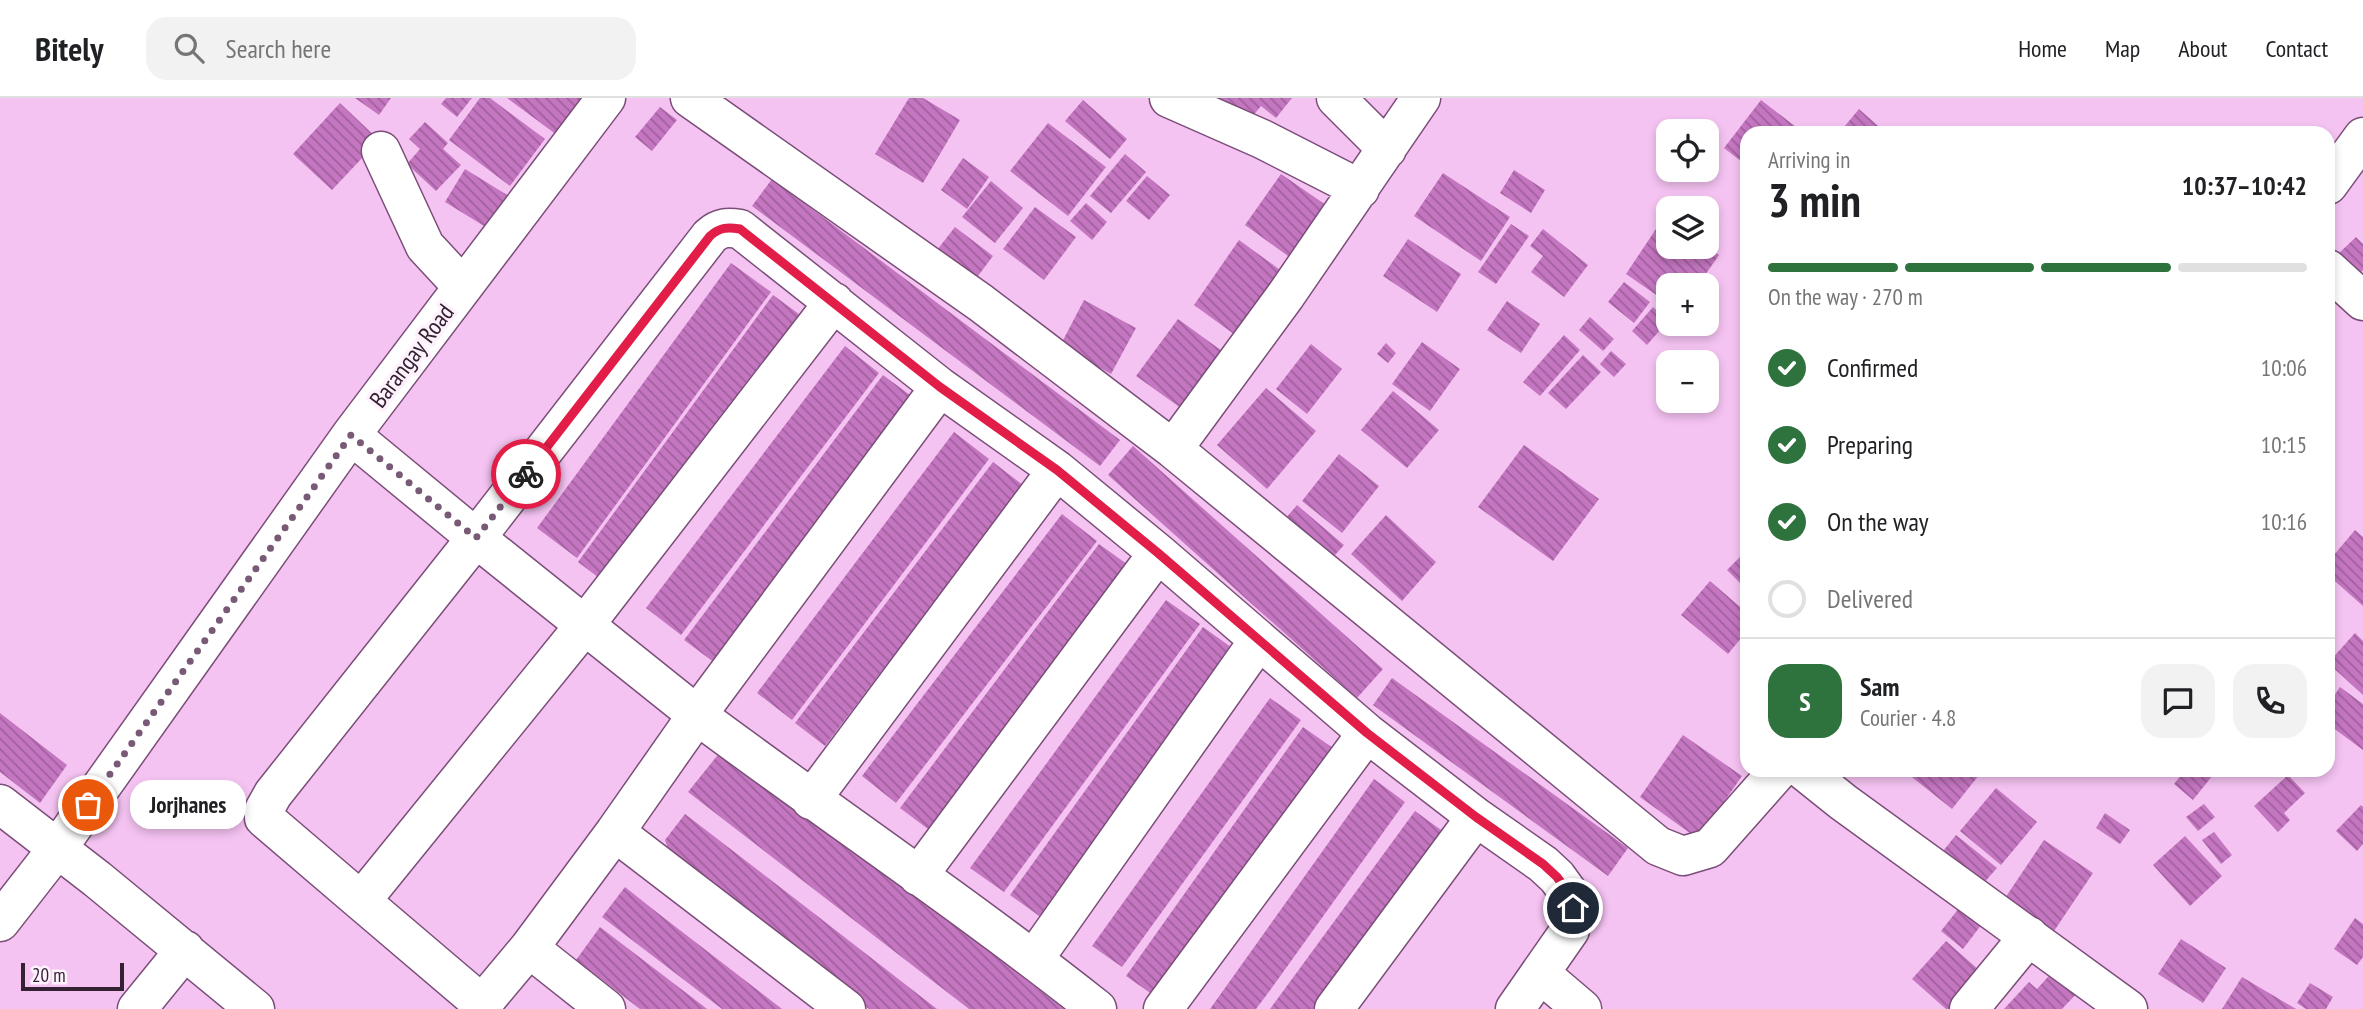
<!DOCTYPE html>
<meta charset="utf-8">
<style>
body{margin:0;font-family:"PT Sans Narrow",sans-serif;background:#f2f2f2;color:#202124;height:100vh;display:flex;flex-direction:column;font-size:26px;white-space:nowrap}
*{box-sizing:border-box;margin:0}
p{font-size:23px;color:#757577}
.icon{flex:none;width:38px;height:38px;fill:none;stroke:currentColor;stroke-width:2;stroke-linecap:round;stroke-linejoin:round}
.map{position:relative;flex:1;overflow:hidden}
.sheet{position:absolute;left:1740px;top:28px;width:595px;height:651px;display:flex;flex-direction:column;background:#fff;border-radius:21px;box-shadow:0 4px 10px #0003}
.sheet>*{flex:none}
.buttons{position:absolute;left:1656px;top:21px;display:grid;gap:14px}
.buttons a{display:grid;place-items:center;width:63px;height:63px;border-radius:14px;background:#fff;box-shadow:0 4px 10px #0003;font-size:35px}
.scale{position:absolute;left:21px;bottom:18px;width:103px;box-sizing:border-box;padding-left:7px;border:4px solid #342133;border-top:0;font-size:19px;line-height:24px;white-space:nowrap;color:#342133;-webkit-text-stroke:5px #fef3fd;paint-order:stroke}
.pin{position:absolute;display:grid;place-items:center;width:60px;height:60px;color:#fff;margin:-30px;border:4px solid #fff;border-radius:50%;box-shadow:0 2px 7px #0007}
.courier{position:absolute;display:grid;place-items:center;width:70px;height:70px;margin:-35px;border:5px solid #e11d48;border-radius:50%;background:#fff;color:#222;box-shadow:0 2px 9px #0007}
.bubble{position:absolute;height:49px;border-radius:21px;background:#fff;box-shadow:0 4px 10px #0003;font-size:23px;font-weight:700;line-height:49px;text-align:center}
.headline em{font-style:normal;font-weight:700}
.headline div{display:flex;flex-direction:column-reverse}
.headline{display:flex;align-items:center;justify-content:space-between;height:119px;padding:0 28px}
h1{font-size:46px;font-weight:700;line-height:52px}
.bar{display:grid;grid-template-columns:repeat(4,1fr);gap:10px 7px;align-content:center;height:84px;padding:0 28px}
.bar i{height:9px;border-radius:5px;background:#e0e0e0}
.bar .current{background:#2e723e}
.bar p{grid-column:span 4}
.line{display:flex;align-items:center;gap:18px;padding:0 28px;border-top:2px solid #e0e0e0}
.line div{flex:1}
.round{display:grid;place-items:center;flex:none;width:74px;height:74px;border-radius:21px;background:#f2f2f2}
ol{padding:0 28px;list-style:none}
li{display:flex;align-items:center;gap:21px;height:77px}
li p{margin-inline-start:auto}
li .icon{padding:7px;border-radius:50%;background:#2e723e;color:#fff;stroke-width:4}
li:last-child{color:#757577}
li i{width:38px;height:38px;border:4px solid #e0e0e0;border-radius:50%}
header{display:flex;align-items:center;gap:42px;box-sizing:border-box;height:98px;padding:0 35px;background:#fff;border-bottom:2px solid #e0e0e0}
header strong{font-size:33px}
nav{display:flex;gap:38px;margin-inline-start:auto;font-size:24px}
.search{width:490px;height:63px;background:#f2f2f2;display:flex;align-items:center;gap:18px;box-sizing:border-box;padding:0 24px;border-radius:21px;color:#757577;font-size:26px}
.map>svg:first-child{display:block}
.building{fill:url(#building-back-hatch)}
.lines{fill:none;stroke-linecap:round;stroke-linejoin:round}
.minor-casing{stroke:#7a4e78;stroke-width:41}
.minor{stroke:#fff;stroke-width:38}
.done{stroke:#785a76;stroke-width:7;stroke-dasharray:0 12.6}
.route{stroke:#e11d48;stroke-width:9}
.labels{text-anchor:middle;stroke-width:7;stroke-linejoin:round;paint-order:stroke}
.street-label{font-size:24px;fill:#342133;stroke:#fef3fd}
</style>
<header>
<strong>Bitely</strong>
<div class="search"><svg class="icon" aria-label="search" viewBox="0 0 24 24"><circle cx="10" cy="10" r="6"/><path d="M15 15l6 6"/></svg>Search here</div>
<nav><a>Home</a><a>Map</a><a>About</a><a>Contact</a></nav>
</header>
<div class="map">
<svg width="2363" height="911" viewBox="0 0 2363 911">
<defs>
<pattern id="building-back-hatch" width="6" height="6" patternUnits="userSpaceOnUse" patternTransform="scale(1.75)"><rect width="6" height="6" fill="#c476c0"/><path d="M-1 5l2 2M0 0l6 6M5-1l2 2" fill="none" stroke="#a0609d"/></pattern>
</defs>
<rect width="100%" height="100%" fill="#f5c3f2"/>
<path class="building" d="M355,0H391L379,17Z
M446,0H472L457,19L441,6Z
M480,0H490L545,41L510,88L449,42Z
M507,0H597L565,43Z
M909,0H923L960,22L923,85L875,56Z
M1215,0H1292L1276,20L1261,8L1247,25Z
M1083,2L1127,41L1110,61L1065,23Z
M1761,2L1796,29L1791,35H1746V67L1724,50Z
M340,5L379,42L332,92L293,56Z
M660,9L677,22L652,53L635,39Z
M1859,11L1886,35H1839Z
M425,24L448,45L443,51L461,67L436,93L407,66L420,51L409,41Z
M1048,25L1106,69L1068,118L1010,73Z
M1125,56L1146,74L1111,115L1090,98Z
M963,60L989,79L967,111L941,92Z
M465,71L517,103L497,136L445,104Z
M1514,72L1545,92L1531,115L1500,95Z
M1443,75L1510,119L1481,163L1414,118Z
M1281,76L1336,114L1299,166L1245,127Z
M1147,78L1170,97L1149,122L1126,103Z
M772,81L1120,342L1100,368L752,108Z
M991,83L1023,110L995,145L962,119Z
M1086,105L1107,124L1092,142L1070,123Z
M1035,109L1076,139L1044,182L1003,151Z
M1664,119L1668,121V149H1708L1719,157L1698,187H1668V205L1626,176Z
M1511,126L1529,138L1496,186L1478,174Z
M955,129L993,158L969,190L930,161Z
M1543,131L1588,167L1564,199L1531,174L1543,158L1530,148Z
M2356,139L2363,146V172L2357,178L2337,157Z
M1408,141L1461,176L1437,214L1383,178Z
M1239,142L1287,177L1242,242L1194,207Z
M731,165L771,194L577,460L537,430Z
M1624,184L1650,204L1634,225L1608,204Z
M773,197L803,219L607,486L578,464Z
M1084,202L1136,230L1111,276L1060,248Z
M1507,203L1540,226L1521,255L1487,232Z
M1653,209L1668,223L1647,247L1632,233Z
M1590,219L1614,241L1603,253L1579,232Z
M1178,221L1229,258L1188,315L1136,278Z
M1564,237L1580,252L1540,298L1523,284Z
M1422,244L1460,271L1430,313L1392,286Z
M1386,245L1396,255L1388,265L1377,256Z
M1311,246L1342,271L1307,316L1276,291Z
M845,248L879,275L681,537L646,510Z
M1611,253L1626,266L1614,279L1600,266Z
M1583,257L1601,274L1566,311L1548,295Z
M883,277L914,300L715,565L684,542Z
M1266,290L1316,333L1267,391L1217,347Z
M1393,293L1439,332L1407,370L1361,332Z
M954,334L989,361L792,622L757,595Z
M1524,347L1599,401L1553,463L1478,409Z
M1133,348L1383,571L1357,600L1108,377Z
M1339,356L1379,388L1342,435L1302,403Z
M993,364L1023,387L825,648L795,625Z
M1297,407L1344,447L1326,467L1280,427Z
M1062,416L1097,443L896,705L862,678Z
M1386,417L1436,464L1402,503L1351,456Z
M2355,432L2363,439V508L2328,477V464Z
M1099,446L1131,469L932,734L900,710Z
M1746,453V491L1727,472Z
M1710,483L1746,514V534L1728,556L1681,517Z
M1166,502L1200,526L1004,794L970,770Z
M1203,529L1235,552L1042,820L1010,797Z
M2355,535L2363,543V597L2328,565Z
M1392,580L1628,750L1608,778L1373,607Z
M2340,589L2363,606V652L2328,626V607Z
M1270,600L1301,622L1122,869L1092,848Z
M0,615L67,667L40,705L0,674Z
M1303,629L1333,650L1156,899L1126,878Z
M1683,637L1742,678L1698,741L1640,699Z
M725,648L1064,911H969L688,694Z
M1903,672H1983L1952,711Z
M2185,672H2217L2193,702L2174,686Z
M2288,677L2305,695L2284,715L2290,722L2278,734L2254,708Z
M1374,681L1405,704L1271,891L1256,911H1210Z
M1996,690L2037,724L2001,767L1960,733Z
M2204,706L2215,719L2198,733L2186,719Z
M2361,707L2363,709V746L2357,753L2336,733Z
M1415,713L1448,737L1320,911H1270Z
M2105,715L2130,732L2120,746L2096,730Z
M685,716L789,796L937,911H869L670,757L665,742Z
M2214,734L2232,757L2221,766L2202,742Z
M1956,737L1997,770L1975,795L1935,763Z
M2185,738L2222,778L2190,808L2153,767Z
M2044,742L2093,775L2052,836L2003,803Z
M625,789L659,816L782,911H722L602,819Z
M1963,805L1985,822L1963,851L1941,833Z
M2355,820L2363,826V859L2357,867L2334,851Z
M600,829L702,907L707,911H640L576,862Z
M2181,841L2226,870L2203,905L2158,876Z
M1946,843L1987,879L1958,911H1946L1912,881Z
M2056,870L2080,892L2062,911H2004L2029,884L2037,891Z
M2242,879L2296,911H2222Z
M2310,885L2333,899L2326,911H2306L2297,905Z"/>
<g class="lines">
<defs>
<path id="minor" d="M690,0L981,205L1173,351L1658,748L1683,758L1710,750L1779,672
M1169,0L1262,41L1360,91
M1336,0L1387,51
M381,53L425,148L463,189
M2328,87L2363,39
M2328,171L2363,203
M940,289L697,617L476,440L710,138C720,129 728,129 740,131L940,289L1057,372L1158,455L1367,635L1476,719L1543,766L1557,779L1570,797L1573,810L1570,832L1515,911
M351,337L476,440L273,696L264,712V720L361,803
M1173,351L1286,197L1421,0
M1803,672L1843,704L2128,911
M811,702L1057,372
M0,706L97,781L255,911
M615,734L846,911
M918,778L1158,455
M0,824L57,751L351,337L606,0
M529,850L606,911
M1034,861L1259,542
M1541,876L1582,911
M482,906L361,803L584,528L834,204
M137,911L185,852
M478,911L529,850L615,734L697,617C830,716 967,808 1097,911
M1163,911L1367,635
M1334,911L1476,719
M1969,911L2029,838"/>
</defs>
<use href="#minor" class="minor-casing"/>
<use href="#minor" class="minor"/>
</g>
<g class="lines">
<path class="done" d="M88,707L351,337L476,440L526,376"/>
<path class="route" d="M526,376L710,138C720,129 728,129 740,131L940,289L1057,372L1158,455L1367,635L1476,719L1543,766L1557,779L1570,797L1573,810"/>
</g>
<g class="labels">
<g class="street-label">
<text transform="translate(412 258) rotate(-53)" y="8">Barangay Road</text>
</g>
</g>
</svg>
<div class="buttons">
<a><svg class="icon" aria-label="locate" viewBox="0 0 24 24"><circle cx="12" cy="12" r="6"/><path d="M12 2v4M12 18v4M2 12h4M18 12h4"/></svg></a>
<a><svg class="icon" aria-label="layers" viewBox="0 0 24 24"><path d="M12 4l9 5-9 5-9-5zM3 14l9 5 9-5"/></svg></a>
<a>+</a>
<a>−</a>
</div>
<div class="scale">20 m</div>
<div class="pin" style="left:88px;top:707px;background:#ea580c"><svg class="icon" aria-label="bag" viewBox="0 0 24 24"><path d="M5 8h14l-1 12H6zM9 8a3 3 0 0 1 6 0"/></svg></div>
<div class="pin" style="left:1573px;top:810px;background:#1f2937"><svg class="icon" aria-label="home" viewBox="0 0 24 24"><path d="M3 11l9-7 9 7M6 9v11h12V9"/></svg></div>
<div class="courier" style="left:526px;top:376px"><svg class="icon" aria-label="bike" viewBox="0 0 24 24"><circle cx="6" cy="16" r="4"/><circle cx="18" cy="16" r="4"/><path d="M6 16l4-8h5l3 8M10 8l3 8H6M13 5h3"/></svg></div>
<div class="bubble" style="left:130px;top:682px;width:116px">Jorjhanes</div>
<section class="sheet">
<div class="headline"><div><h1>3 min</h1><p>Arriving in</p></div><em>10:37–10:42</em></div>
<div class="bar"><i class="current"></i><i class="current"></i><i class="current"></i><i></i><p>On the way · 270 m</p></div>
<ol>
<li><svg class="icon" aria-label="check" viewBox="0 0 24 24"><path d="M5 12l5 5 9-10"/></svg>Confirmed<p>10:06</p></li>
<li><svg class="icon" aria-label="check" viewBox="0 0 24 24"><path d="M5 12l5 5 9-10"/></svg>Preparing<p>10:15</p></li>
<li><svg class="icon" aria-label="check" viewBox="0 0 24 24"><path d="M5 12l5 5 9-10"/></svg>On the way<p>10:16</p></li>
<li><i></i>Delivered</li>
</ol>
<div class="line" style="height:126px"><b class="round" style="background:#2e723e;color:#fff">S</b><div><b>Sam</b><p>Courier · 4.8</p></div><a class="round"><svg class="icon" aria-label="chat" viewBox="0 0 24 24"><path d="M4 5h16v11H9l-5 4z"/></svg></a><a class="round"><svg class="icon" aria-label="phone" viewBox="0 0 24 24"><path d="M5 4h4l2 5-3 2q2 4 5 5l2-3 5 2v4C11 20 4 13 5 4z"/></svg></a></div>
</section>
</div>
